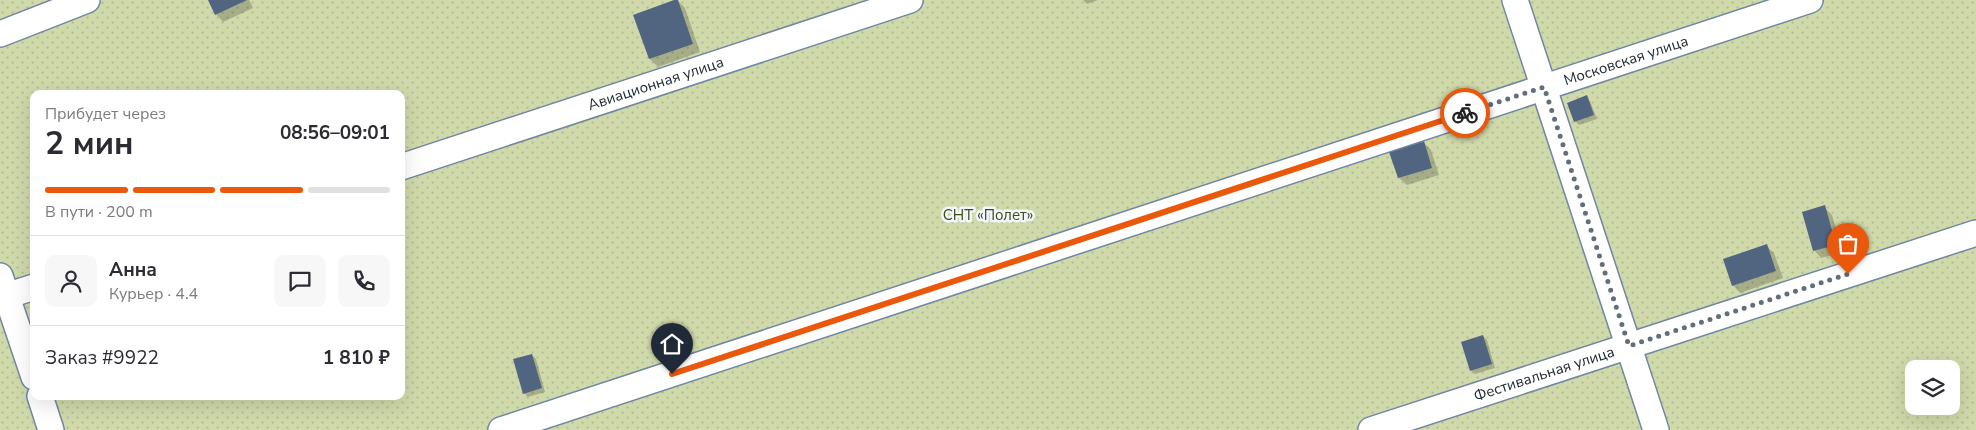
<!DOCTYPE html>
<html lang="ru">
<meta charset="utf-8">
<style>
body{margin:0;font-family:"Nunito Sans",sans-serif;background:#f7f7f7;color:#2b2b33;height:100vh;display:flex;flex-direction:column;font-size:19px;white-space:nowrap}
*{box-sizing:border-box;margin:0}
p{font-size:16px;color:#7c7c81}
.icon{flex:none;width:28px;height:28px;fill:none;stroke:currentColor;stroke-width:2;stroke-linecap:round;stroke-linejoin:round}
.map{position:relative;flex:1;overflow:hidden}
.details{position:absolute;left:30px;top:90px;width:375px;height:310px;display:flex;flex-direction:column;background:#fff;border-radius:10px;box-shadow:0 5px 20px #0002}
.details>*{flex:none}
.buttons{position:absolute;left:1905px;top:360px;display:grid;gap:10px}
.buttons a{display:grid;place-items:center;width:55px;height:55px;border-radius:10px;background:#fff;box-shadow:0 5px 20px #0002;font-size:25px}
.pin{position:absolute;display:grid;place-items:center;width:42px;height:42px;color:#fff;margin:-51px -21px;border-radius:50% 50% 50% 0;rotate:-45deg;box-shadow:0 0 5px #0007}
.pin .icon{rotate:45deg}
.courier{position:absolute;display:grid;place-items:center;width:50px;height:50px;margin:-25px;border:4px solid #ea580c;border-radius:50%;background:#fff;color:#222;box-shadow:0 1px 6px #0007}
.summary em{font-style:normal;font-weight:700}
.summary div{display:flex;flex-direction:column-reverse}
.summary{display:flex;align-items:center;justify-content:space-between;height:85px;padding:0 15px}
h1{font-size:32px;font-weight:700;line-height:38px}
.bar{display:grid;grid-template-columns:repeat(4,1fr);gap:8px 5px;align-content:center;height:60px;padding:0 15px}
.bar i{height:6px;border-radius:4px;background:#e1e1e2}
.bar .current{background:#ea580c}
.bar p{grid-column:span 4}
.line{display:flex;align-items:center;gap:12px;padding:0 15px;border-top:1px solid #e1e1e2}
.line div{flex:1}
.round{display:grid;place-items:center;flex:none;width:52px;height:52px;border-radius:10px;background:#f7f7f7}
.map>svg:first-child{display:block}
.grass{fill:url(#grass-dots);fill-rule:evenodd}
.shadow{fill:#0003}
.building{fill:#526580}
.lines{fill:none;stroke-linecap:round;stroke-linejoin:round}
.minor-casing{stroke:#7286a2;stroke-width:28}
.minor{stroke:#fff;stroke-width:25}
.done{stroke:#636d7c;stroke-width:5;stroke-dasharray:0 9}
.route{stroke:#ea580c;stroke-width:6}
.labels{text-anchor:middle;stroke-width:5;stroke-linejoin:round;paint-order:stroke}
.street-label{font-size:15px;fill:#222a36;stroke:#f2f7fd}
.park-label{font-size:15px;fill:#434a14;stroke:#f2f7fd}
</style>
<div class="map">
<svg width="1976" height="430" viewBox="0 0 1976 430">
<defs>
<pattern id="grass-dots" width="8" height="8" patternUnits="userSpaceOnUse" patternTransform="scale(1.25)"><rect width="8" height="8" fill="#d0d9aa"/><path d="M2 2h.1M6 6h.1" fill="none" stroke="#b2ba93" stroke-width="1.8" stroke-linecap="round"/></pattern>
</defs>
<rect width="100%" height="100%" fill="#ddeafd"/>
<path class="grass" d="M0,0H1976V430H0ZM34,94H401V396H34ZM1914,369H1951V406H1914Z"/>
<path class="shadow" d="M210,0H249L253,8L223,22L216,14Z
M677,0L685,8L700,52L658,67L650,59L635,15Z
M1083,0H1098L1087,4Z
M1586,97L1590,101L1597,119L1579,125L1575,121Z
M1423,142L1431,150L1439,175L1407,185L1399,178Z
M1824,207L1832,215L1843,252L1821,258L1814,250Z
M1766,246L1774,253L1783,278L1740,293L1733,285Z
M1483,336L1487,340L1495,368L1475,374L1471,370Z
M532,355L536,359L545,392L528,397L524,393Z"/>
<path class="building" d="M208,0H247L215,15Z
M674,0H678L693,44L649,59L633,15Z
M1587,95L1594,115L1574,122L1567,103Z
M1424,141L1432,168L1398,178L1389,152Z
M1825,205L1836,245L1813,251L1802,212Z
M1767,244L1776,271L1732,286L1723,259Z
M1483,335L1492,364L1470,371L1461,342Z
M532,354L542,388L523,394L513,359Z"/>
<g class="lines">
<defs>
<g id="minor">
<path d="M1515,0L1656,430"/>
<path d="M0,34L87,0"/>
<path id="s1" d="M401,167L910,0"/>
<path d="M0,276L34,377"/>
<path d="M0,298L34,287"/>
<path d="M40,396L51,430"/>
<path id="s2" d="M501,430L1810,0"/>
<path id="s3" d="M1371,430L1976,233"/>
</g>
</defs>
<use href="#minor" class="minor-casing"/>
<use href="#minor" class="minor"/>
</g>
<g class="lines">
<path class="done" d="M1465,113L1544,87L1629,346L1848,274"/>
<path class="route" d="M672,374L1465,113"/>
</g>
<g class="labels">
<g class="street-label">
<text dy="5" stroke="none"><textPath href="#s2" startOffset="1184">Московская улица</textPath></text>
<text dy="5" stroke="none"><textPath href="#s1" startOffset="268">Авиационная улица</textPath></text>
<text dy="5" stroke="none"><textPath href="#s3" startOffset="182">Фестивальная улица</textPath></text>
</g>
<g class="park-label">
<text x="988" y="220">СНТ «Полет»</text>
</g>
</g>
</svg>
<div class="buttons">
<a><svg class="icon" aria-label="layers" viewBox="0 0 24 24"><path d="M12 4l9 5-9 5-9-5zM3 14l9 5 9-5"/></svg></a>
</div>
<div class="pin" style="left:1848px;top:274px;background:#ea580c"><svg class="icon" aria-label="bag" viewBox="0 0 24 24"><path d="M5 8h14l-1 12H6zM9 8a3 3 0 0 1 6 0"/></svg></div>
<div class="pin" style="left:672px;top:374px;background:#1f2937"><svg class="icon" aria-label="home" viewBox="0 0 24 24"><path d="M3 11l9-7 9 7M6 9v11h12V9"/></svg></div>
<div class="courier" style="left:1465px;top:113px"><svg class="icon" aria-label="bike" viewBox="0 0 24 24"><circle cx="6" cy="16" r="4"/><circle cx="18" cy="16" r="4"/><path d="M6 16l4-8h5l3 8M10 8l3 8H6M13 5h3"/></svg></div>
<section class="details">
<div class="summary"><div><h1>2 мин</h1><p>Прибудет через</p></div><em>08:56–09:01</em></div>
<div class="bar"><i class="current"></i><i class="current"></i><i class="current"></i><i></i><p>В пути · 200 m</p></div>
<div class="line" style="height:90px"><a class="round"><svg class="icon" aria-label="person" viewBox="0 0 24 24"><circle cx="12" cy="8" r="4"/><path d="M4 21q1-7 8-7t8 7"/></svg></a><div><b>Анна</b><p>Курьер · 4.4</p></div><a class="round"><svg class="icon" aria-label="chat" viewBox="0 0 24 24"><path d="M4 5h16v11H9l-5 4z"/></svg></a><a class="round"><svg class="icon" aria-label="phone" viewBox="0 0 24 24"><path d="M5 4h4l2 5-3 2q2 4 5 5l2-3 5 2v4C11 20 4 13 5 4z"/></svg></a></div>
<div class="line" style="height:65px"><div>Заказ #9922</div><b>1 810 ₽</b></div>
</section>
</div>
